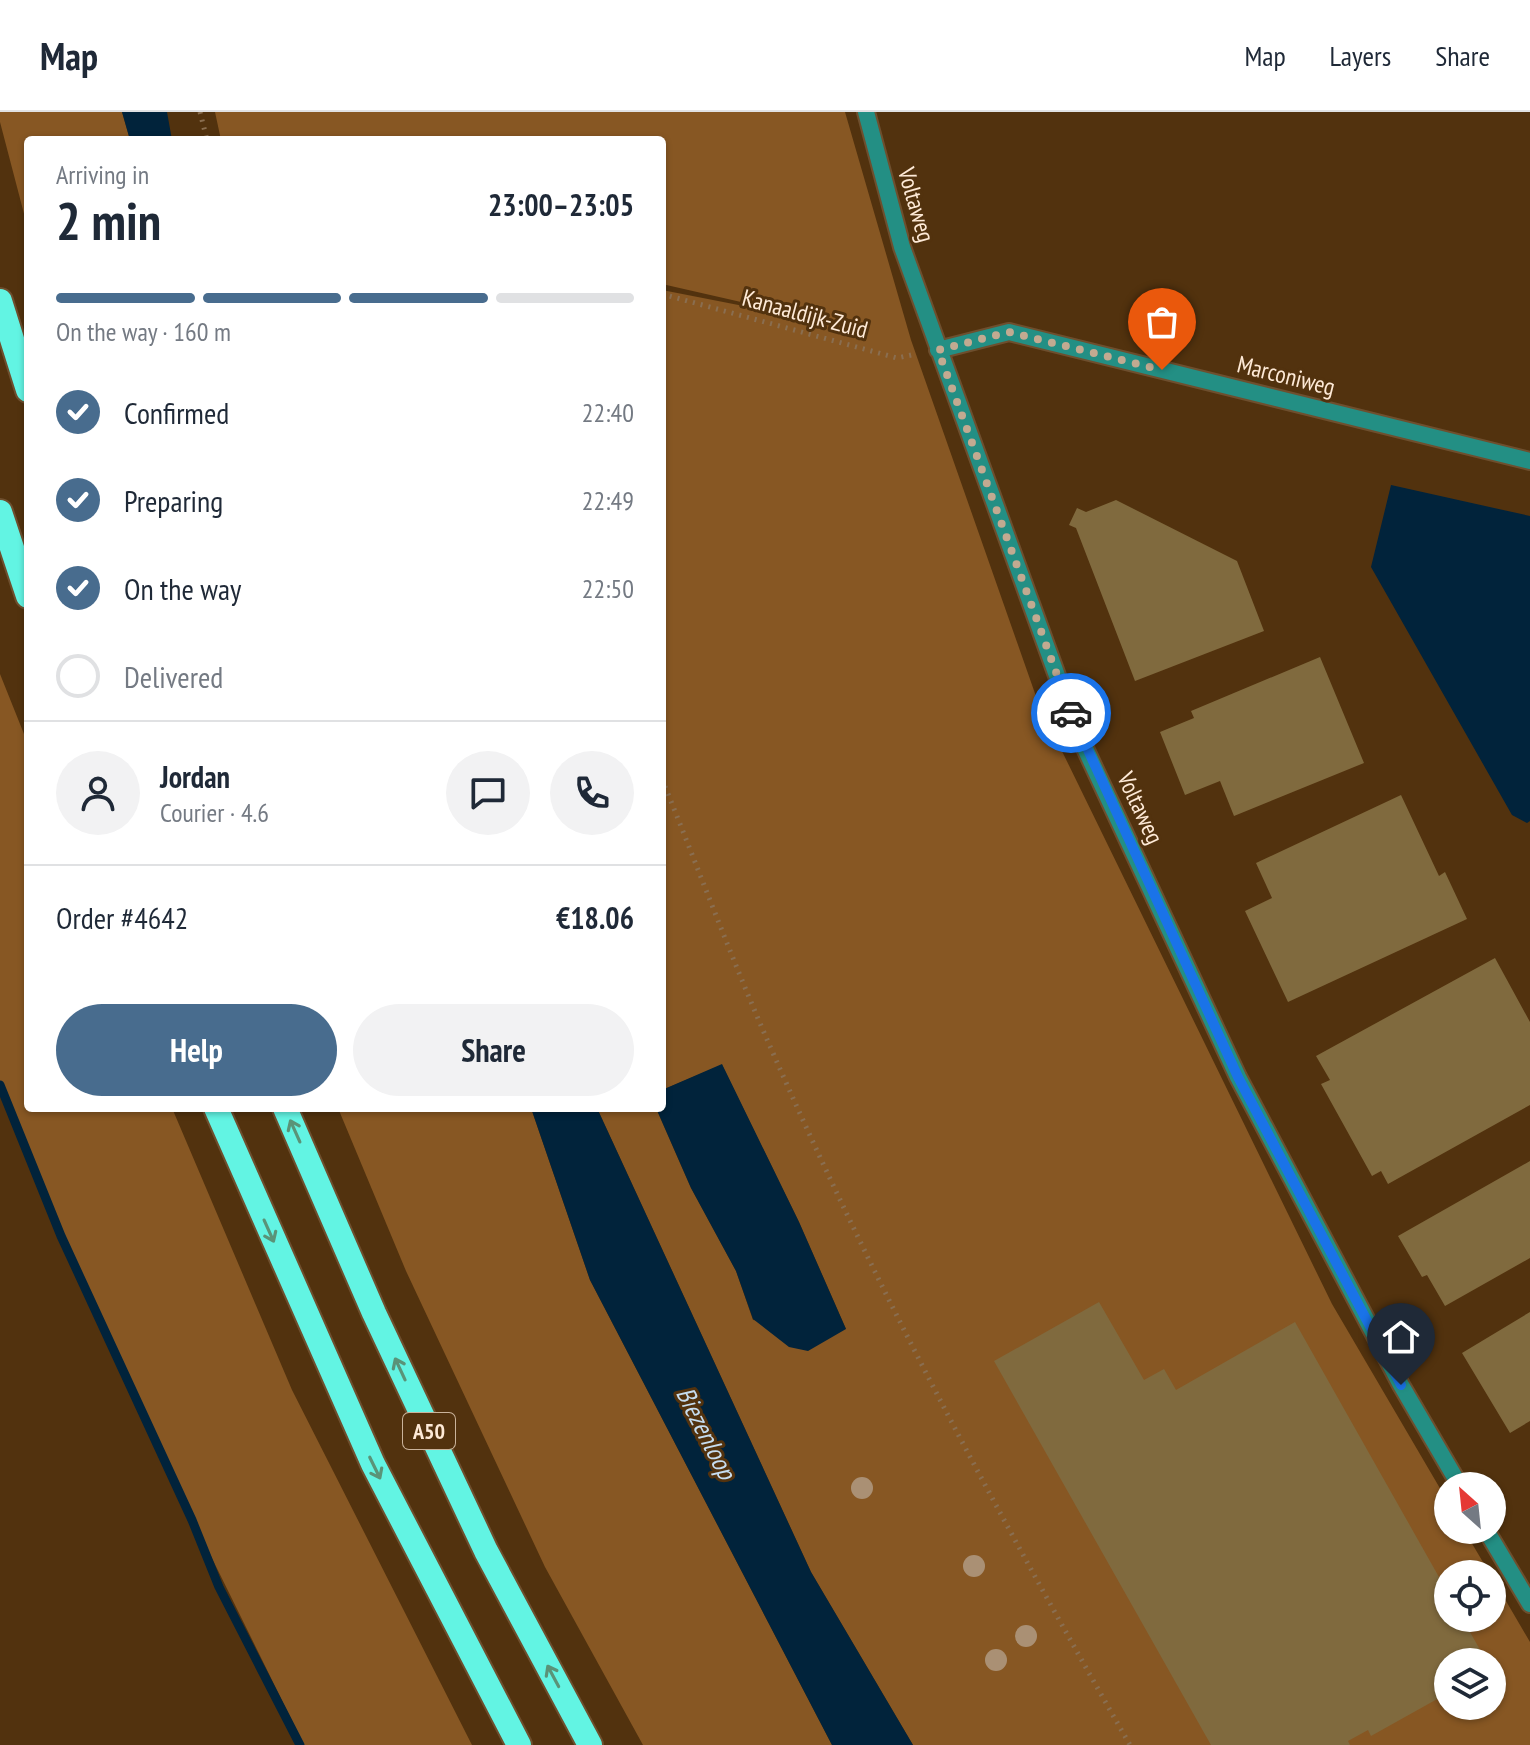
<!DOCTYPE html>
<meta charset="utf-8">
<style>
body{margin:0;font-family:"PT Sans Narrow",sans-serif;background:#f2f2f3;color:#1f2937;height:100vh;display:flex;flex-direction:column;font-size:30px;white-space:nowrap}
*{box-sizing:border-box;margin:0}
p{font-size:26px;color:#747a83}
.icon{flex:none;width:44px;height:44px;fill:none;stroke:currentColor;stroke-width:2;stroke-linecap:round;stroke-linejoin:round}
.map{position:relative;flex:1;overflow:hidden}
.details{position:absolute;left:24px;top:24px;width:642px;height:976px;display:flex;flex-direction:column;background:#fff;border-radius:8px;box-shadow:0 2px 6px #0004}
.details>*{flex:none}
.needle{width:52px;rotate:333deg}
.tools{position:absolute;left:1434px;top:1360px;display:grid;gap:16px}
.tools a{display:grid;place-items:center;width:72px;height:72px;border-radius:50%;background:#fff;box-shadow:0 2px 6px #0004;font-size:40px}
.pin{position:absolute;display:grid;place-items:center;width:68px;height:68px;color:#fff;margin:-82px -34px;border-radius:50% 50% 50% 0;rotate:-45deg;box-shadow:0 0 8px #0007}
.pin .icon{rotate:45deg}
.courier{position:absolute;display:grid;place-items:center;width:80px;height:80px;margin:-40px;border:6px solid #1a73e8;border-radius:50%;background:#fff;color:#222;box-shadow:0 2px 10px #0007}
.headline em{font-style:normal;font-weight:800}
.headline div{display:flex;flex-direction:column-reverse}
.headline{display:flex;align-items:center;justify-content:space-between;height:136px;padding:0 32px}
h1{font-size:52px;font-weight:800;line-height:60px}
.bar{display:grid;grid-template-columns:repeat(4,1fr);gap:12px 8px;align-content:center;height:96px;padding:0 32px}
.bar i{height:10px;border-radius:6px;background:#e0e1e3}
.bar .on{background:#486c8e}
.bar p{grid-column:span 4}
.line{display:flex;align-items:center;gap:20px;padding:0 32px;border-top:2px solid #e0e1e3}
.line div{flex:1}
.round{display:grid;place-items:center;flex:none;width:84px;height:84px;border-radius:42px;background:#f2f2f3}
ol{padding:0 32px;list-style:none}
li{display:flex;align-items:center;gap:24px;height:88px}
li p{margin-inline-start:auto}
li .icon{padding:8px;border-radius:50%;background:#486c8e;color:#fff;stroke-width:4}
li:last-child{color:#747a83}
li i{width:44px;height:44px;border:4px solid #e0e1e3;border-radius:50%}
.cta{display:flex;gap:16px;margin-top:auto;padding:16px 32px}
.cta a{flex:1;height:92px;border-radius:48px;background:#486c8e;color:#fff;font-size:32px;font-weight:800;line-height:92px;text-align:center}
.cta a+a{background:#f2f2f3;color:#1f2937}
header{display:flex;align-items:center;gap:48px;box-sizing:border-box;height:112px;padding:0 40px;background:#fff;border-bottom:2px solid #e0e1e3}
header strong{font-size:38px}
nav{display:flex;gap:44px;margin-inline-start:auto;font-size:28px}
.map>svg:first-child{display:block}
.green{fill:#875723;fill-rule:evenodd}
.water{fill:#01233b}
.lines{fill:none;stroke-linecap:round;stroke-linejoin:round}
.stream{stroke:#01233b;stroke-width:9}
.building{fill:#806a3e}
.minor-casing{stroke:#6e4f2e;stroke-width:20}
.motorway-casing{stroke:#6e4f2e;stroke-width:28}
.path{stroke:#8a6e50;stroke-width:5;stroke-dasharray:2 6;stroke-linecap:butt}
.minor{stroke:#238f84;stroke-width:16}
.motorway{stroke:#62f4e3;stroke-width:24}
.tree{fill:#aa9074}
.oneway{stroke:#5a9378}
.done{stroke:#c2aa91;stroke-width:8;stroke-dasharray:0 14.4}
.route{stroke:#1a73e8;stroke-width:10}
.labels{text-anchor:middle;stroke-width:6;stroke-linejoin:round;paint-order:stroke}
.shield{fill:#52320e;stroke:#cab39b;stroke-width:2}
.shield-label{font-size:22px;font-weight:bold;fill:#feead7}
.street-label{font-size:24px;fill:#feead7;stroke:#52320e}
.water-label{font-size:26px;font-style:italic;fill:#c6ddf0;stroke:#52320e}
</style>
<header>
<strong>Map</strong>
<nav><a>Map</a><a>Layers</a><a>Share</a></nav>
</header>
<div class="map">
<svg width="1530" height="1633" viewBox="0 0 1530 1633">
<rect width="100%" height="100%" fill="#52320e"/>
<path class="green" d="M0,0H122L130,28H28V117L0,10Z
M215,0H845L911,228L1038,590L1332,1192L1448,1390V1418H1464L1490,1462H1448V1506H1492V1465L1530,1530V1633H913L811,1460L597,996H656L691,1076L736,1159L753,1208L846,1217L799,1110L722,953L662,978V178L855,216L662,172V28H221ZM1448,1550H1492V1594H1448Z
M0,562L28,632V996H172L292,1278L472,1633H304L166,1353L72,1151L0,973Z
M338,996H531L590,1168L832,1633H643L545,1455L406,1159Z"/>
<path class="water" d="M122,0H167L172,28H130Z
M1391,373L1530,404V709L1527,711L1512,703L1371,455Z
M722,952L799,1110L846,1217L808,1239L789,1235L753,1207L736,1159L691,1076L656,996H662V978Z
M531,996H597L811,1460L913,1633H832L590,1168Z"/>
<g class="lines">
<path class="stream" d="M0,973L61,1124L192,1408L219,1475L300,1633"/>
</g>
<path class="building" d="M1116,388L1237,449L1264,519L1135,569L1076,416L1069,413L1077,396L1086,400Z
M1320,545L1364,651L1234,704L1220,669L1185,683L1160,620L1194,606L1191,599Z
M1401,683L1439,764L1445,760L1467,807L1288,890L1245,799L1272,786L1256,751Z
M1495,846L1530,910V993L1388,1072L1381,1059L1372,1064L1321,972L1330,968L1316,944Z
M1530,1049V1146L1445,1194L1427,1163L1422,1165L1398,1124Z
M1099,1190L1144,1268L1164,1257L1176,1278L1295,1210L1448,1481V1506H1462L1487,1550H1448V1581L1371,1624L1368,1618L1348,1629L1350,1633H1211L994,1249Z
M1530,1200V1309L1510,1321L1462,1241Z"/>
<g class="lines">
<defs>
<path id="minor" d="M866,0L902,135L1077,619L1238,965L1401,1273L1460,1374
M938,238L1009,220L1530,349
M1486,1418L1530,1492"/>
<path id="motorway" d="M0,189L28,278
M0,400L28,484
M216,996L373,1352L519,1633
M285,996L374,1201L486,1439L590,1633"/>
</defs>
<use href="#minor" class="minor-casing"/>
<use href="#motorway" class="motorway-casing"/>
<path class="path" d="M200,0L207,28
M662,182L897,246L916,242
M662,667C699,758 733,851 773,941C877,1179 1001,1408 1130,1633"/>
<use href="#minor" class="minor"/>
<use href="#motorway" class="motorway"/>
</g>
<g class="tree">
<circle cx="862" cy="1376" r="11"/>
<circle cx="974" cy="1454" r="11"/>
<circle cx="1026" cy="1524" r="11"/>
<circle cx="996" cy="1548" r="11"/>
</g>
<defs><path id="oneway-shaft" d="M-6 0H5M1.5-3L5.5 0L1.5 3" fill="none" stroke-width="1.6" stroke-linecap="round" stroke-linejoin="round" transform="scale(2)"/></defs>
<g class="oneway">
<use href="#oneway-shaft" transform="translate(295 1019) rotate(-114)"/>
<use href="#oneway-shaft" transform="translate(269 1119) rotate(66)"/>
<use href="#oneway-shaft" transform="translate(400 1257) rotate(-115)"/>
<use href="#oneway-shaft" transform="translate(375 1356) rotate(64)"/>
<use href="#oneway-shaft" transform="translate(553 1564) rotate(-118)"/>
</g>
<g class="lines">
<path class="done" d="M1071,601L938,238L1009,220L1162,258"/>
<path class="route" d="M1071,601L1238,965L1401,1273"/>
</g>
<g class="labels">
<rect class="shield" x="403" y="1301" width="52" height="36" rx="6"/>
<g class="shield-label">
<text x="429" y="1327">A50</text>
</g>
<g class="street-label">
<text transform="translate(916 93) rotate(74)" y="8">Voltaweg</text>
<text transform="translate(805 202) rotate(15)" y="8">Kanaaldijk-Zuid</text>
<text transform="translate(1286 264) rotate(14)" y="8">Marconiweg</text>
<text transform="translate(1140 696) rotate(65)" y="8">Voltaweg</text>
</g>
<g class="water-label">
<text transform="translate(706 1321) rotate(63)" y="9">Biezenloop</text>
</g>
</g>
</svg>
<div class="tools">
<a><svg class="needle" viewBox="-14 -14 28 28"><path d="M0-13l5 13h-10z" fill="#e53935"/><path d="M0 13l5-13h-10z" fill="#747a83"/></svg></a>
<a><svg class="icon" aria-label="locate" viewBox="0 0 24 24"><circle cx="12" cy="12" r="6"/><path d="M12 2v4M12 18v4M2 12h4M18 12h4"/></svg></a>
<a><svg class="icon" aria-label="layers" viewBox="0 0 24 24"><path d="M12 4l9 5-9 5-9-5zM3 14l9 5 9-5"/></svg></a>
</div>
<div class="pin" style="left:1162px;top:258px;background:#ea580c"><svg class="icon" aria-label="bag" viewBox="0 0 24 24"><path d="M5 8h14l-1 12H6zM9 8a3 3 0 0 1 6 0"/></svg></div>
<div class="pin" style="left:1401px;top:1273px;background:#1f2937"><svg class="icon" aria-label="home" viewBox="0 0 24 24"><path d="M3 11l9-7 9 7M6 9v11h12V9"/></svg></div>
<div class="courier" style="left:1071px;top:601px"><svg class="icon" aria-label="car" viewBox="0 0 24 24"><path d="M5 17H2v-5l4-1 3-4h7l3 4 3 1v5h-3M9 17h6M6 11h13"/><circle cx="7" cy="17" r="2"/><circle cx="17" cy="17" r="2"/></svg></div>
<section class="details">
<div class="headline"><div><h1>2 min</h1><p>Arriving in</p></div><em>23:00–23:05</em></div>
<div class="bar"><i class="on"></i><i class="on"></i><i class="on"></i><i></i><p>On the way · 160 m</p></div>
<ol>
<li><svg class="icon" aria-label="check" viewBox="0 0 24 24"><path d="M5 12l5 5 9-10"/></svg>Confirmed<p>22:40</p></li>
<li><svg class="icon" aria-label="check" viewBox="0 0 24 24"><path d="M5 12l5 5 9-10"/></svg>Preparing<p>22:49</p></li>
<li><svg class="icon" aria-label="check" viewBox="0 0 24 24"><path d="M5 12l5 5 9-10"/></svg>On the way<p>22:50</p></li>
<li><i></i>Delivered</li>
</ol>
<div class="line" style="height:144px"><a class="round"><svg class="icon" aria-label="person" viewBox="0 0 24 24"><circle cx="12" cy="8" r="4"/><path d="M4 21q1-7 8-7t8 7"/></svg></a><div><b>Jordan</b><p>Courier · 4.6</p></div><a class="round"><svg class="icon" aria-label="chat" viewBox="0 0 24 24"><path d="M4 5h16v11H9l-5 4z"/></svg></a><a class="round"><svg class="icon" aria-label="phone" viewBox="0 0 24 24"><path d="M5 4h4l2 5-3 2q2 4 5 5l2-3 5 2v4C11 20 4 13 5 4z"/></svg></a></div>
<div class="line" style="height:104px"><div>Order #4642</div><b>€18.06</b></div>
<div class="cta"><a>Help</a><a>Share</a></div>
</section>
</div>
